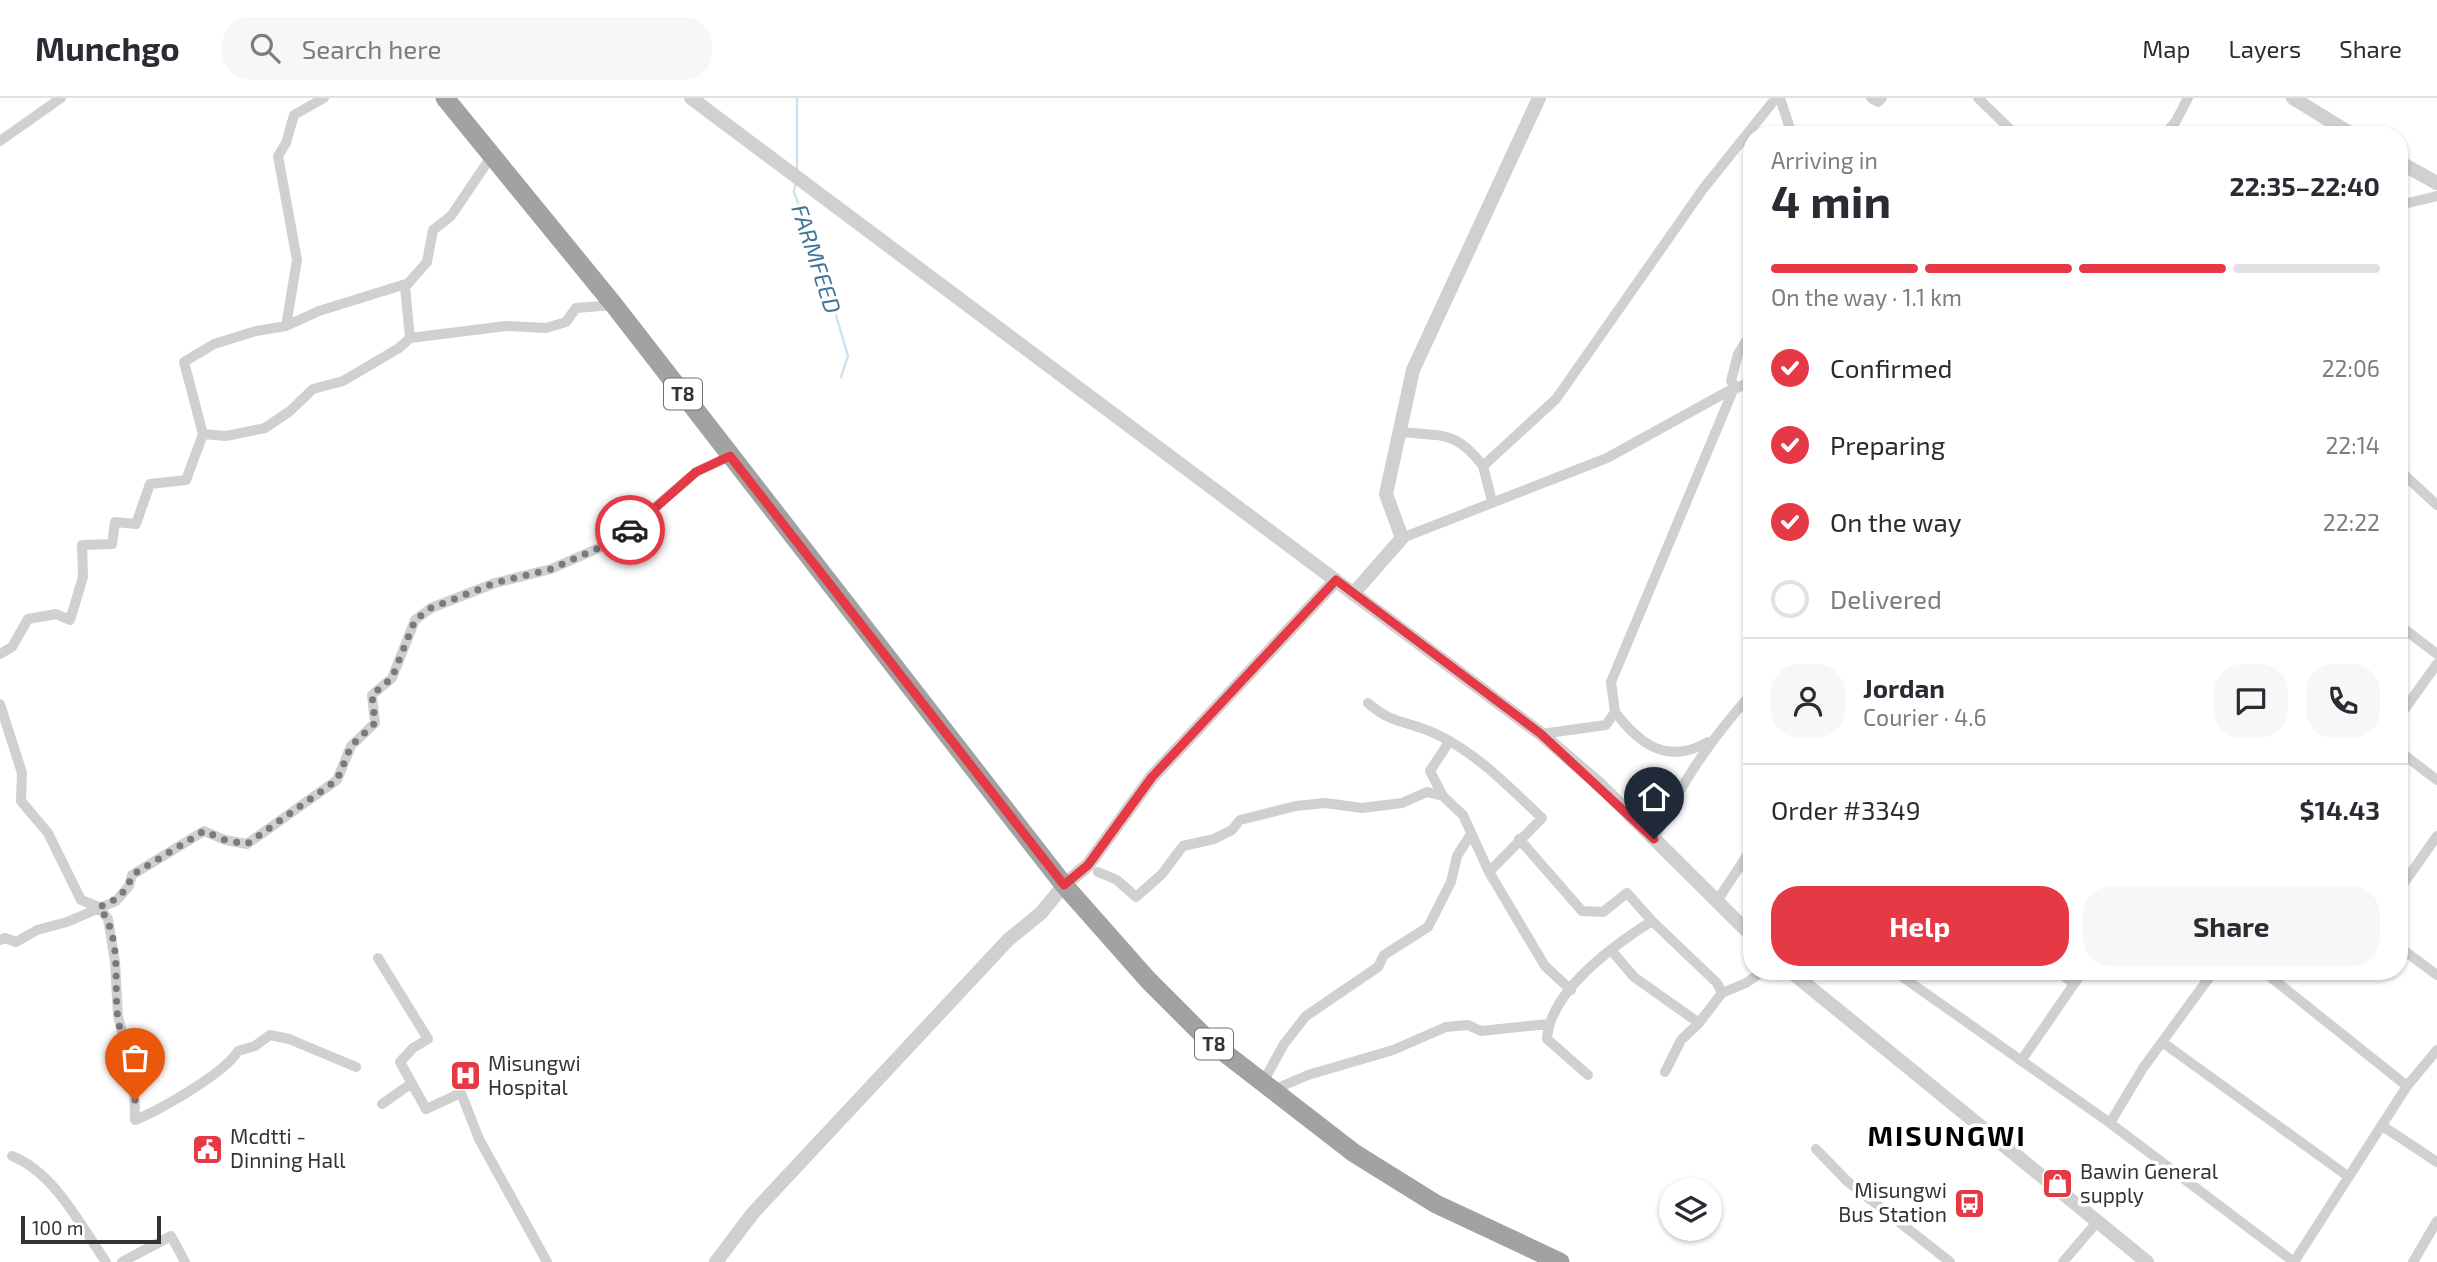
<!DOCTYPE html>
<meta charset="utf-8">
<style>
body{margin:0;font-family:"Exo 2",sans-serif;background:#f7f7f7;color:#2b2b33;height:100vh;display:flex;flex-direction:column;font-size:26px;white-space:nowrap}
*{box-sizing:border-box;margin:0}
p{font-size:23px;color:#7c7c81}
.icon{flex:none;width:38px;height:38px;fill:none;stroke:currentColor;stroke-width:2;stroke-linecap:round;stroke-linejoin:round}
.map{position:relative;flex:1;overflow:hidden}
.details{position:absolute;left:1743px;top:28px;width:665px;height:854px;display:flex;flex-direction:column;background:#fff;border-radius:28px;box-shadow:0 2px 5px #0004}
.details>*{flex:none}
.tools{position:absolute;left:1659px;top:1080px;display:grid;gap:14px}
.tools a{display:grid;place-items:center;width:63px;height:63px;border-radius:50%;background:#fff;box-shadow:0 2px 5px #0004;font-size:35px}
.scale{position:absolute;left:21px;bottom:18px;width:140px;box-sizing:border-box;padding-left:7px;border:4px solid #333;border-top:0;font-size:19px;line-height:24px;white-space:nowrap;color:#333;-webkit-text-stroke:5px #fff;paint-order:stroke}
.pin{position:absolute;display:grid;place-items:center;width:60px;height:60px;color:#fff;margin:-72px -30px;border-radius:50% 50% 50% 0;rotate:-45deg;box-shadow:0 0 7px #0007}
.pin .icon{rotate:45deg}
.courier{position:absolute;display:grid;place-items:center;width:70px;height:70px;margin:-35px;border:5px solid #e63946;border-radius:50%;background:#fff;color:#222;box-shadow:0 2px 9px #0007}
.overview em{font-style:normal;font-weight:700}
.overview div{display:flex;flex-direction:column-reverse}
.overview{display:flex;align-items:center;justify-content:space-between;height:119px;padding:0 28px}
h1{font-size:46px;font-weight:700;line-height:52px}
.bar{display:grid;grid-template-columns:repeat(4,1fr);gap:10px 7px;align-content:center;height:84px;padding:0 28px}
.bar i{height:9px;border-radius:5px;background:#e1e1e2}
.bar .selected{background:#e63946}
.bar p{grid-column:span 4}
.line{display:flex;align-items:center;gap:18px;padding:0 28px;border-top:2px solid #e1e1e2}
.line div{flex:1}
.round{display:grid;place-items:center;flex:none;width:74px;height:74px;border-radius:28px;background:#f7f7f7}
ol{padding:0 28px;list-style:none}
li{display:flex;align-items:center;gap:21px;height:77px}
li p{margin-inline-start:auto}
li .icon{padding:7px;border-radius:50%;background:#e63946;color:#fff;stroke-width:4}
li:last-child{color:#7c7c81}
li i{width:38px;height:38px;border:4px solid #e1e1e2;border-radius:50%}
.primary-button{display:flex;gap:14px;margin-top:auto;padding:14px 28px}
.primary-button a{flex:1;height:80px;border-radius:28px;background:#e63946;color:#fff;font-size:28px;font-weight:700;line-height:80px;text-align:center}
.primary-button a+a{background:#f7f7f7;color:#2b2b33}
header{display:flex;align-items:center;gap:42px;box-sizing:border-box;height:98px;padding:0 35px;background:#fff;border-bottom:2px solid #e1e1e2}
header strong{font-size:33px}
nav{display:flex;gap:38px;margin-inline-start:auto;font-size:24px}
.search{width:490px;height:63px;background:#f7f7f7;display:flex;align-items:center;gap:18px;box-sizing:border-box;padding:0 24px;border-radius:28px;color:#7c7c81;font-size:26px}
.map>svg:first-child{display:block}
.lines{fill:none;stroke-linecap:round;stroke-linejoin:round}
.stream{stroke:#cfe2ee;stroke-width:2.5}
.minor{stroke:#d0d0d0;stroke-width:10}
.tertiary{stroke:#d0d0d0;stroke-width:14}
.trunk{stroke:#a2a2a2;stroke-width:19}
.done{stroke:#7a7a7a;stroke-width:7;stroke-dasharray:0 12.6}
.route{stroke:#e63946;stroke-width:9}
.labels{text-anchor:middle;stroke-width:7;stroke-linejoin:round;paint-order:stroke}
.shield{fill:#fff;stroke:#707070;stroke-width:2}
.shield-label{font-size:19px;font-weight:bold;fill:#333}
.poi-label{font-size:21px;fill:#333;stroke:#fff;text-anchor:start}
.water-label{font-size:23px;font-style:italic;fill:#3f7597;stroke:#fff}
.district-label{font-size:28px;font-weight:bold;letter-spacing:2px;fill:#000;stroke:#fff}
</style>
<header>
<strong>Munchgo</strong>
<div class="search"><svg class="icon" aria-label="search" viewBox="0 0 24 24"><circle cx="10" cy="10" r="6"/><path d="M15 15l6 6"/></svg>Search here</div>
<nav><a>Map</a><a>Layers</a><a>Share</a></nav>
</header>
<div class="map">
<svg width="2437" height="1164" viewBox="0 0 2437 1164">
<rect width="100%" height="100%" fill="#fff"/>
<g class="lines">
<path class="stream" d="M797,0V73
M796,83L794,94L828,190L848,258L841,279"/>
<path class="minor" d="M324,0L294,17L286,45L278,58L297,162L286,228L256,233L214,246L184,264L203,336L226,338L265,330L290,313L313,291L343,283L399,250L410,240L506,228L546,230L566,224L576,210L614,207
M1780,0L1792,37
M1871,0L1878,4L1882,0
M1978,0L2016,37
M2164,37L2176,23L2188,0
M0,43L61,0
M2399,107L2437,98
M286,228L319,213L409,185
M1752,234L1738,256L1731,283L1737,290L1752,283
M410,240L405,189L427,164L433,132L451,118L493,56
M1401,334C1442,338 1457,333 1483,368
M2399,372L2437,407
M1492,403L1483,368L1556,301L1703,91L1776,0
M1402,440L1607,360L1734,290
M2399,527L2437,556
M0,556L12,549L28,521L56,516L70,522L83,479L82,447L112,446L115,424L136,426L150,386L186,382L203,336
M1368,605C1392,627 1410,623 1436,636C1477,655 1510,690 1542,720L1489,774
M0,606L22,675L21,703L48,735L81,802L99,809L108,821L115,864L118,918L134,982L135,1022C160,1012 225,975 238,953L255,948L270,937L289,941L356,969
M1615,614C1640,647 1668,667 1708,644
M2399,619L2437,566
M1541,636L1606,627L1615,614L1611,584L1734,290
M1449,644L1430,673L1443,698L1463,717L1489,774L1545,868L1571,892
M2399,653L2437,682
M1519,741L1582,813L1603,814L1627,795L1652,823L1717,885L1722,895
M1654,741C1684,681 1708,645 1752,595
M1098,774L1117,782L1136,799L1162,776L1183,748L1214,741L1232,732L1240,722L1296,708L1325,705L1362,710L1402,705L1427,694L1443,698
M2399,792L2437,738
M1717,803L1752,750
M0,842L5,840L16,844L37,832L67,824L116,803L129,788L132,777L204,733L225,742L247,746L337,682L351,648L375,625L372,597L392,580L415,522L431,510L495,485L551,471L617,442L696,374L730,358
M2399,849L2437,877
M1611,852L1634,879L1699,925
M378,860L428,941L413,950L400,964L426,1011L461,995L479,1041L547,1164
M1894,873L2110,1025L2294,1164
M2058,873L2074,886L2084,873
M2263,873L2407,988
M2162,944L2349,1079
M2021,963L2074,886
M1665,974L1681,942L1699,925L1722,895L1746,885L1763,873
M1588,977L1547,941C1550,893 1614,847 1652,823
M1263,984L1284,946L1306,918L1378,869L1384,857L1428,829L1451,784L1457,758L1471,736
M1273,992L1308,977L1393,952L1446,929L1468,927L1481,933L1548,926
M382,1006L412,985
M2110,1025L2143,970L2214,873
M2384,1029L2437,1064
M1816,1051L1847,1083L1950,1164
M12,1058C55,1075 81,1128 106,1164
M122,1164L171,1138L185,1164
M2063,1164L2097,1124
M2294,1164L2407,988L2437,952
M2413,1164L2437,1123"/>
<path class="tertiary" d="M691,0L1541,636L1599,686L1752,838
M2293,0L2353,37
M2399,64L2437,85
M1353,496L1402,440L1386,396L1413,272L1539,0
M1790,873L2147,1164
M716,1164L753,1115L1008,842L1041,815L1064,787L1088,767L1152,679L1336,482"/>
<path class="trunk" d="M445,0L614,207L1064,787L1148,882L1208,942L1354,1055L1436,1106L1560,1164"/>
</g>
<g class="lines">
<path class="done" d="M135,1002C134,973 123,949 118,921C113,885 123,839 99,809C116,803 127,794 132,777L204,733L225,742L247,746L337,682L351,648L375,625L372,597L392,580L415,522L431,510L495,485L551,471L617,442L630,432"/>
<path class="route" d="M630,432L696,374L730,358L1064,787L1088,767L1152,679L1336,482L1541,636L1654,741"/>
</g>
<defs>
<symbol id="hospital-square" viewBox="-11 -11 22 22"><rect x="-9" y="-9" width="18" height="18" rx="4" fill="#e63946" stroke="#fff"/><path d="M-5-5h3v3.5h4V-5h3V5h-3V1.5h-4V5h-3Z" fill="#fff"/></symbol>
<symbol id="civic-square" viewBox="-11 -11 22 22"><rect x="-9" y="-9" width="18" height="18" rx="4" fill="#e63946" stroke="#fff"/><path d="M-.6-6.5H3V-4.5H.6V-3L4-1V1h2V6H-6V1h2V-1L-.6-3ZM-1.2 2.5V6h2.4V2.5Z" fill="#fff"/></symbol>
<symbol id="shop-square" viewBox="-11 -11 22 22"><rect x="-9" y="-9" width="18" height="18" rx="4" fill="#e63946" stroke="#fff"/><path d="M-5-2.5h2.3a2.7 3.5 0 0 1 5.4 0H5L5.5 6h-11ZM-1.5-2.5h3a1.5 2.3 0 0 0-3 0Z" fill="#fff"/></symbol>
<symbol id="bus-square" viewBox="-11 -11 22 22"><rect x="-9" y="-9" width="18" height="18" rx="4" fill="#e63946" stroke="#fff"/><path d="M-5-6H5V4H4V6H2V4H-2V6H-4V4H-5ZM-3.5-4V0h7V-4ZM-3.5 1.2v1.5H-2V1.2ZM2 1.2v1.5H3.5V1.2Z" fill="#fff"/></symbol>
</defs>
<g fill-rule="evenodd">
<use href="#hospital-square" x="448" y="960" width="35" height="35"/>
<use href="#civic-square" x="190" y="1034" width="35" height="35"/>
<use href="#shop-square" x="2040" y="1068" width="35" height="35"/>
<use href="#bus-square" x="1952" y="1088" width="35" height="35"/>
</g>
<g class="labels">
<g class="shield">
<rect x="664" y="280.5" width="38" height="31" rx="5"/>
<rect x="1195" y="930.5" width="38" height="31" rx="5"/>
</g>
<g class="shield-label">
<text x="683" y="303">T8</text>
<text x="1214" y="953">T8</text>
</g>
<g class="poi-label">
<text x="488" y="973">Misungwi<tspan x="488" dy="24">Hospital</tspan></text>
<text x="230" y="1046">Mcdtti -<tspan x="230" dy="24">Dinning Hall</tspan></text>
<text x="2080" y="1081">Bawin General<tspan x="2080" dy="24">supply</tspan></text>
<text x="1947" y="1100" text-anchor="end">Misungwi<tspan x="1947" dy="24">Bus Station</tspan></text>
</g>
<g class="water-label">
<text transform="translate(816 161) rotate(72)" y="8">FARMFEED</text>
</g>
<g class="district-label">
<text x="1947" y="1048">MISUNGWI</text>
</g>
</g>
</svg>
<div class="tools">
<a><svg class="icon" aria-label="layers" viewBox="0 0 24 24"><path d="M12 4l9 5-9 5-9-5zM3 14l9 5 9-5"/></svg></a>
</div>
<div class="scale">100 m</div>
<div class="pin" style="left:135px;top:1002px;background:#ea580c"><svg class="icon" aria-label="bag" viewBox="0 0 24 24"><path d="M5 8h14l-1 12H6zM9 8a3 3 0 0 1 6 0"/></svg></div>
<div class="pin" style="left:1654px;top:741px;background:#1f2937"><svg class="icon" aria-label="home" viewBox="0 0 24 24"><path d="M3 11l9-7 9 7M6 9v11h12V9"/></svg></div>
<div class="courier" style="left:630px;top:432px"><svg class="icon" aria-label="car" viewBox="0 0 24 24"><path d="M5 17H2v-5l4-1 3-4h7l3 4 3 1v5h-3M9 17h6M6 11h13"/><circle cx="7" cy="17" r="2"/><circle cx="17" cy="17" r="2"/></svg></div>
<section class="details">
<div class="overview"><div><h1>4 min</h1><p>Arriving in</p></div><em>22:35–22:40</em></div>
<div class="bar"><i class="selected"></i><i class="selected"></i><i class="selected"></i><i></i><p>On the way · 1.1 km</p></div>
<ol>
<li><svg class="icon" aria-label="check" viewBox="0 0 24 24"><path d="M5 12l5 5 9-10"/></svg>Confirmed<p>22:06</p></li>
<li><svg class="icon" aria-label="check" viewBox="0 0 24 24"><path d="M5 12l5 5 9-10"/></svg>Preparing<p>22:14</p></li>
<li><svg class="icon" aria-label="check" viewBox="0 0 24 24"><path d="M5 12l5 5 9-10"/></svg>On the way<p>22:22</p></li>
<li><i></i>Delivered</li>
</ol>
<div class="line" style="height:126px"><a class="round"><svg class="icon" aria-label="person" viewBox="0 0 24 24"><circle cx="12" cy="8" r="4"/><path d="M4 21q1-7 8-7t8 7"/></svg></a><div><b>Jordan</b><p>Courier · 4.6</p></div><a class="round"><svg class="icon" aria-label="chat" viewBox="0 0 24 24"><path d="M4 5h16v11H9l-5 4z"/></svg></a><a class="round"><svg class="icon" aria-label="phone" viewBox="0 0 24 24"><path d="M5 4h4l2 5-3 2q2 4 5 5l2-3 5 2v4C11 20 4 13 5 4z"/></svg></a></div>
<div class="line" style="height:91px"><div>Order #3349</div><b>$14.43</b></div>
<div class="primary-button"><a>Help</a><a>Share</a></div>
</section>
</div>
